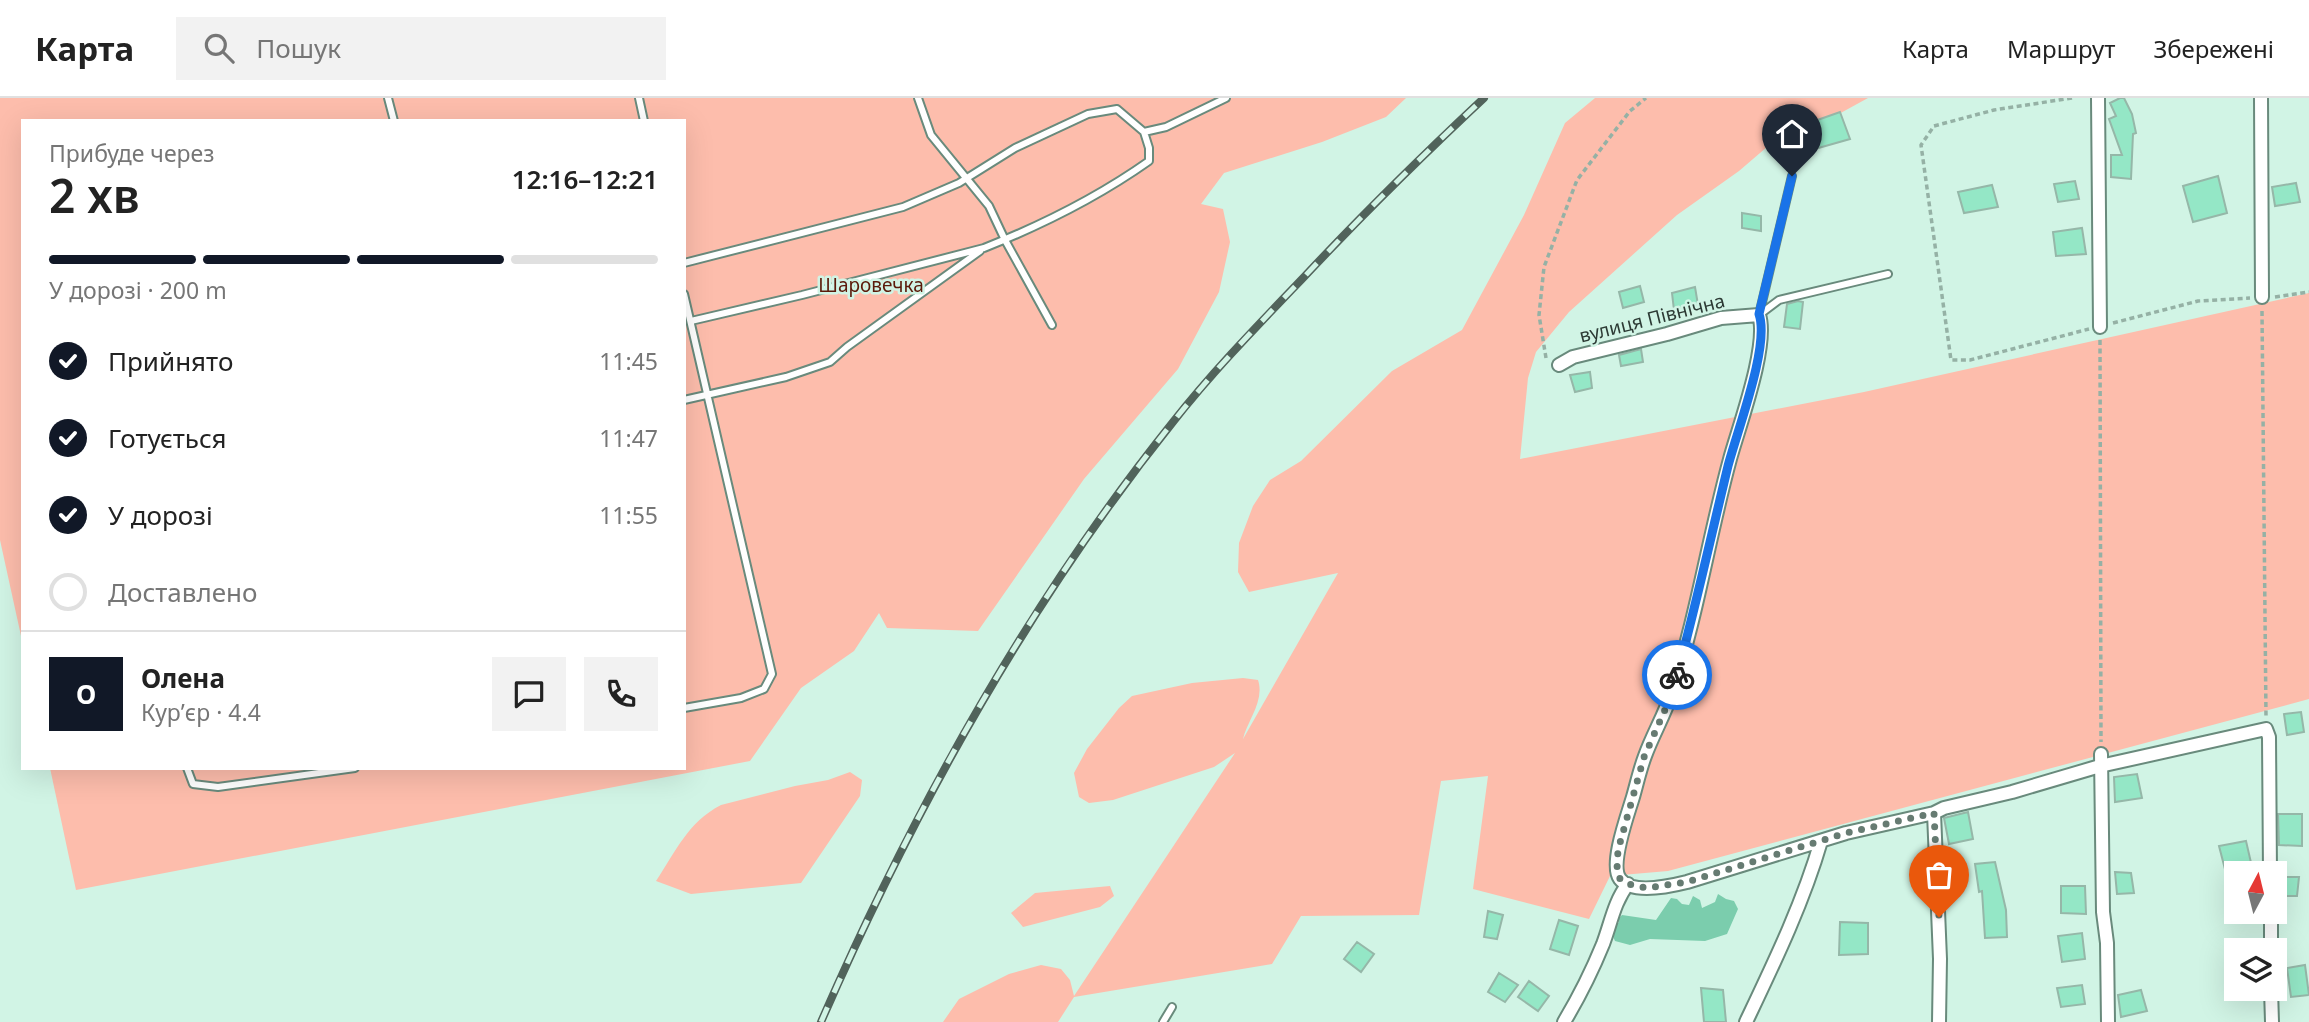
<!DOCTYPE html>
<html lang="uk">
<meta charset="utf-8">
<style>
body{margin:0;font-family:"Noto Sans",sans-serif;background:#f2f2f2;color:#222;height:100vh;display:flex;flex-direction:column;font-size:26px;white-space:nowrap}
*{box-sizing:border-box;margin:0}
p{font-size:23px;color:#767676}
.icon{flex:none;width:38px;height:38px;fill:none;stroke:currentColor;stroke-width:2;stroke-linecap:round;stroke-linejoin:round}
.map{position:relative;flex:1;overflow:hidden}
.sheet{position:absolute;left:21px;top:21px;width:665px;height:651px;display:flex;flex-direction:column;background:#fff;border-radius:0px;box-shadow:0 7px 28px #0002}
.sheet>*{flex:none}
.needle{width:46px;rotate:7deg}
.fabs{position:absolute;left:2224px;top:763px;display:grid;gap:14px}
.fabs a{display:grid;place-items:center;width:63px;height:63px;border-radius:0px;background:#fff;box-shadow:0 7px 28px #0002;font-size:35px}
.pin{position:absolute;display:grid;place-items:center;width:60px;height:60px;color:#fff;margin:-72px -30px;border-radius:50% 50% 50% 0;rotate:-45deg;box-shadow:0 0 7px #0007}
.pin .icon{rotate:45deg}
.courier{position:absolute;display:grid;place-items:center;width:70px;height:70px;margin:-35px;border:5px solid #1a73e8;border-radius:50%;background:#fff;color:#222;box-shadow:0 2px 9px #0007}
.headline em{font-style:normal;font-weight:600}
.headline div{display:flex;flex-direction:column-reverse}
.headline{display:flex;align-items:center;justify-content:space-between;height:119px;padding:0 28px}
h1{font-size:46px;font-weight:600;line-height:52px}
.bar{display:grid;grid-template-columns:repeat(4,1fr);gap:10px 7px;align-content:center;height:84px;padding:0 28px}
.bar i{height:9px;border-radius:5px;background:#e0e0e0}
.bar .current{background:#111827}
.bar p{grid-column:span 4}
.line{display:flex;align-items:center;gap:18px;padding:0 28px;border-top:2px solid #e0e0e0}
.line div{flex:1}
.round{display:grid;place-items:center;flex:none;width:74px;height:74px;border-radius:0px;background:#f2f2f2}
ol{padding:0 28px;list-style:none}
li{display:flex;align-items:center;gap:21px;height:77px}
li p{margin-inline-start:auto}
li .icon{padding:7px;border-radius:50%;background:#111827;color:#fff;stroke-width:4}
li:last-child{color:#767676}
li i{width:38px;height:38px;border:4px solid #e0e0e0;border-radius:50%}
header{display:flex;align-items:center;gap:42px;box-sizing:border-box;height:98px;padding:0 35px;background:#fff;border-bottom:2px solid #e0e0e0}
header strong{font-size:33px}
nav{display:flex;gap:38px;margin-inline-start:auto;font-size:24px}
.search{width:490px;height:63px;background:#f2f2f2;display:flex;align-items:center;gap:18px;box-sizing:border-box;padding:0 24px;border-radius:0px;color:#767676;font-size:26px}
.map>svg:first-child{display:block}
.green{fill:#fdbdac}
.water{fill:#7bcdad}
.building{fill:#94e7c6;stroke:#95b7a8;stroke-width:2}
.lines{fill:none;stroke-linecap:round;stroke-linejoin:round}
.lane-casing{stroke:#698a7c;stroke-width:10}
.street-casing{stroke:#698a7c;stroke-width:16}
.path{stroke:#95b1a5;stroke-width:3.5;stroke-dasharray:5 3.5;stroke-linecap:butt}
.lane{stroke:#fff;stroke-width:6}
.street{stroke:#fff;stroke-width:12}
.rail-casing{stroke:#51635b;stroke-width:8}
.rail{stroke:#d1f4e5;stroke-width:5;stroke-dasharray:16;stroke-linecap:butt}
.done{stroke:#667b72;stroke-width:7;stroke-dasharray:0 12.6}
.route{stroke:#1a73e8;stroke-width:9}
.labels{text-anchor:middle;stroke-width:5;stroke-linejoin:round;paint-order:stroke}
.park-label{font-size:19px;fill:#5b1a0a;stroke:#d1f4e5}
.street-label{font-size:19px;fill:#2c3a34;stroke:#d1f4e5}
</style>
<header>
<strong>Карта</strong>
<div class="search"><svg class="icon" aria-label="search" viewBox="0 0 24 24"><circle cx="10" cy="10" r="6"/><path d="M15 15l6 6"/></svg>Пошук</div>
<nav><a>Карта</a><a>Маршрут</a><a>Збережені</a></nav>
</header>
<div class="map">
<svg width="2309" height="924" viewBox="0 0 2309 924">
<rect width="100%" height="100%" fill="#d1f4e5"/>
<path class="green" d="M0,0H1406L1386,19L1322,44L1224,75L1201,106L1223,111L1230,144L1219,194L1178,271L1084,381L978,533L887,530L879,515L854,553L801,590L750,663L76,792L50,670H684V23H23V547L0,442Z
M1595,0H1868L1837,17L1767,49L1739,73L1677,117L1569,214L1536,254L1528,280L1520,361L1864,294L2309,195V601L1668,773L1610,778L1589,821L1473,791L1488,678L1441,683L1419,817L1301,818L1272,866L1074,899L1058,924H943L959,901L1009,876L1041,867L1061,871L1070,882L1074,898L1235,655L1214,669L1113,702L1089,705L1079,699L1074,675L1087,651L1119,610L1132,598L1192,585L1243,580L1258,582C1265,603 1247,623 1243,641L1338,475L1249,494L1238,474L1239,445L1253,408L1270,382L1301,363L1392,273L1462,232L1524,117L1565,25Z
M850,674L862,682L860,698L801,785L691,796L656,783C676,753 688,724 721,707L795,688L828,682Z
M1110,788L1114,798L1100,809L1023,829L1011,815L1035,795Z"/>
<path class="water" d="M1718,796L1726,801L1734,803L1738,811L1727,836L1705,843L1650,841L1630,847L1615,843C1611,835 1613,831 1619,824L1617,822L1622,817L1656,822L1671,800L1677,801L1682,806L1689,807L1693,798L1700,802L1702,810L1715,804Z"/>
<path class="building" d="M2120,0H2124L2132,16L2136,35L2133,36L2131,81L2111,79V57H2122L2109,21L2116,18L2110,5Z
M1840,14L1850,41L1815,51L1809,25Z
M2218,78L2227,115L2193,124L2183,88Z
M2075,83L2079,101L2058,104L2054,86Z
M2296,85L2300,104L2275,108L2272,89Z
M1992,87L1998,109L1964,115L1958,94Z
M1742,115L1761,118V133L1742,130Z
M2082,130L2086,156L2056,158L2053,134Z
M1640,188L1644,204L1623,210L1619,194Z
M1695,189L1698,207L1674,212L1672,195Z
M1798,203L1803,204L1800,231L1784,229L1787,206Z
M1641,251L1643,264L1621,268L1619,257Z
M1590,274L1592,290L1575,294L1570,277Z
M2301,614L2304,634L2287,637L2284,616Z
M2137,676L2142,700L2115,704L2114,679Z
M1968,714L1973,741L1949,746L1944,720Z
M2278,716H2302V748L2279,747Z
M2246,743L2252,769L2226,775L2219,748Z
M1995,764L2006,812L2007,839L1985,840L1982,793L1979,794L1975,766Z
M2115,774L2131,775L2134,795L2117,796Z
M2280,779H2299L2297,798H2282Z
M2061,788H2085L2086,816L2061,815Z
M1488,813L1503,817L1497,841L1484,839Z
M1559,822L1578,828L1569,857L1550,851Z
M1840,824L1868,825V856L1839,857Z
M2082,835L2085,861L2062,864L2058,838Z
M1357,844L1374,856L1361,874L1344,861Z
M2305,867L2309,897L2291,899L2287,870Z
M1499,875L1518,887L1505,904L1488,894Z
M1529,883L1549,898L1538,913L1518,899Z
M2082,887L2085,906L2061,909L2057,890Z
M1701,890L1723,892L1726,924H1704Z
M2141,892L2147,913L2121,919L2118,897Z"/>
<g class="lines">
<defs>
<path id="lane" d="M388,0L394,23
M639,0L644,23
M918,0L931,37L989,108L1005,142L1052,227
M684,165L903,109L959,85L1015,50L1088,16L1117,11L1144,34L1166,29L1226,0
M684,196L772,576L764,591L741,600L684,610
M1759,217L1792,78
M1759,217L1779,202L1888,176
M691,223L802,197L984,150C1042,127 1098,99 1149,63V50L1144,34
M684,302L786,279L830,264L847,249L980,153
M187,670L193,686L218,689L355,670
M1163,924L1172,909"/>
<path id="street" d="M2098,0L2100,229
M2261,0L2262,199
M1559,267L1573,259L1667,236L1721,220L1759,217C1769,247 1739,328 1730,361C1709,438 1697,518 1672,594C1665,616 1653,636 1645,658C1640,671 1637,685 1633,699C1628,716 1609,767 1620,781C1632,797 1671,788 1687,784L1846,735L1934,715L1944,710L2012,694L2100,668L2266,631L2269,639L2270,775
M2101,656L2103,814L2107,845L2108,924
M1934,715L1940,861L1939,924
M2271,852V814
M2271,891L2272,924
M1564,924C1579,899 1592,873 1603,846C1611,825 1614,804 1628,786
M1746,924C1774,865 1803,805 1821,743"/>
</defs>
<use href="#lane" class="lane-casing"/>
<use href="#street" class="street-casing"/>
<path class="path" d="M2072,0L1994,12L1934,28L1921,47L1951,262H1970L2089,231
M2275,199L2309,194
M2262,213L2266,619
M2113,225L2198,203L2250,200
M2100,242L2101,644
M1546,260L1539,217L1544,169L1577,82L1630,13L1646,0"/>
<use href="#lane" class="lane"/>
<use href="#street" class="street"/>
<defs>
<path id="rail" d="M821,924C914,711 1027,506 1173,324C1213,273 1259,226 1304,179C1362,117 1422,58 1484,0"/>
</defs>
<use href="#rail" class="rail-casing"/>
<use href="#rail" class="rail"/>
</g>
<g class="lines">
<path class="done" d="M1677,577L1672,596L1644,659L1618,752L1617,771L1620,781L1628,786L1647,790L1687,784L1846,735L1934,715L1939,819"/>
<path class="route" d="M1677,577C1696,508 1711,438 1728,368C1737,333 1770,248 1759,216L1792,78"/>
</g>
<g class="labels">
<g class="park-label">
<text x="871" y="194">Шаровечка</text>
</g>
<g class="street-label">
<text transform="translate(1652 220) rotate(-14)" y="7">вулиця Північна</text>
</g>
</g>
</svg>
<div class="fabs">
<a><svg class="needle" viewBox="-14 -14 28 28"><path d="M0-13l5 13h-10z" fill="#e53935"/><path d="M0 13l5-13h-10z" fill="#767676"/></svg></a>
<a><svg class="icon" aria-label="layers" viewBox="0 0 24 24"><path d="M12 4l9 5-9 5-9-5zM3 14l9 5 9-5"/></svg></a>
</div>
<div class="pin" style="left:1939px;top:819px;background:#ea580c"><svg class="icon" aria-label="bag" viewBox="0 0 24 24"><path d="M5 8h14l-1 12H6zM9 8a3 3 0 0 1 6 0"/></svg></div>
<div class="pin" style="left:1792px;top:78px;background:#1f2937"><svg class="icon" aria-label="home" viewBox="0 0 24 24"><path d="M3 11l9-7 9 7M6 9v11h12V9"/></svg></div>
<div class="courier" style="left:1677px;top:577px"><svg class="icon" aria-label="bike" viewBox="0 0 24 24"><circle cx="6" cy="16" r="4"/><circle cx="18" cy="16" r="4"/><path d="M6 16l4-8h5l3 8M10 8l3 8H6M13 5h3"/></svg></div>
<section class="sheet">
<div class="headline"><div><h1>2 хв</h1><p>Прибуде через</p></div><em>12:16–12:21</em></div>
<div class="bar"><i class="current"></i><i class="current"></i><i class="current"></i><i></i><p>У дорозі · 200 m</p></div>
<ol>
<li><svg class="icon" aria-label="check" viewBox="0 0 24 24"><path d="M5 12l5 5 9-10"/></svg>Прийнято<p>11:45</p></li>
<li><svg class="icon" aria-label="check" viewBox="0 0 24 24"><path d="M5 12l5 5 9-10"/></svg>Готується<p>11:47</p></li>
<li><svg class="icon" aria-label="check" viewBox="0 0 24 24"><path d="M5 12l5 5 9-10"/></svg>У дорозі<p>11:55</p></li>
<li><i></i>Доставлено</li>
</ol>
<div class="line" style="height:126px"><b class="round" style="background:#111827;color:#fff">О</b><div><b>Олена</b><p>Кур’єр · 4.4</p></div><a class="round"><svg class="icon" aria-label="chat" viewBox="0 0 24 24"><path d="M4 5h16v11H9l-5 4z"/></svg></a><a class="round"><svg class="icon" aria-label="phone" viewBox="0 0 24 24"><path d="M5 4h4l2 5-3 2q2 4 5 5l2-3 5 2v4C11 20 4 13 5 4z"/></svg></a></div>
</section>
</div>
